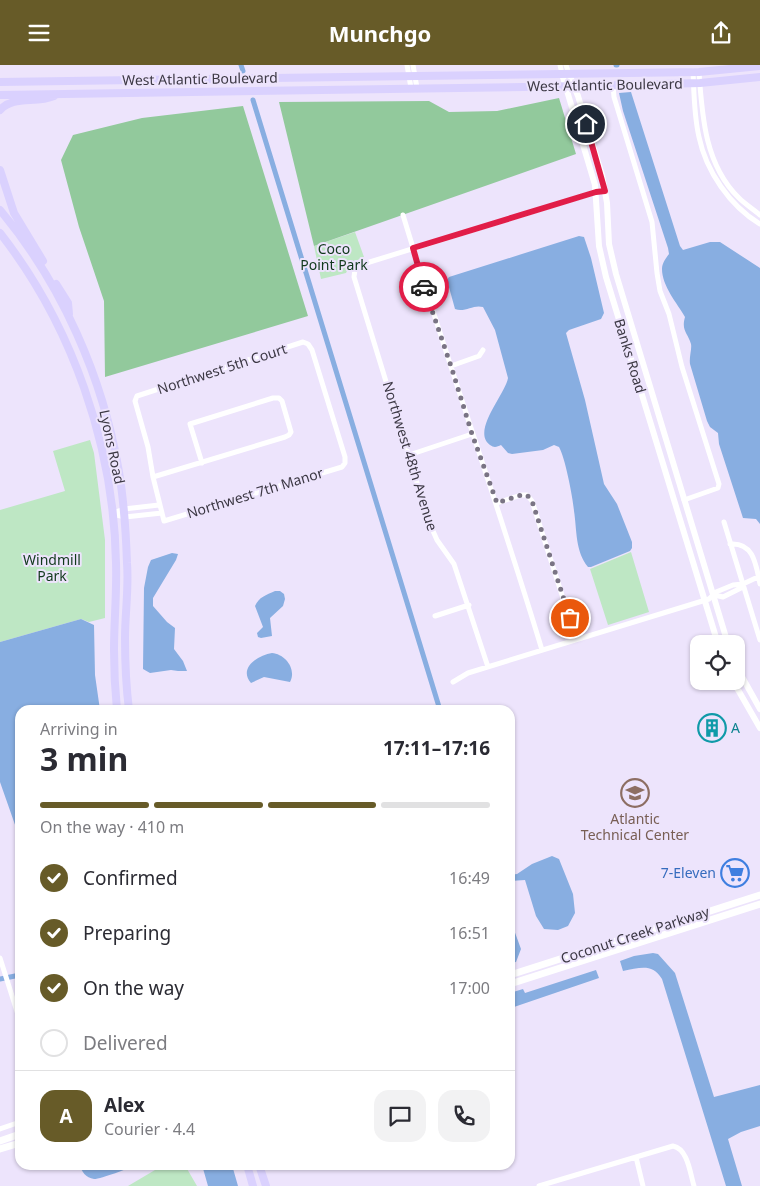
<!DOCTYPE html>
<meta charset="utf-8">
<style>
body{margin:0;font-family:"Noto Sans",sans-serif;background:#f2f2f3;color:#2b2b33;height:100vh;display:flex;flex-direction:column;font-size:19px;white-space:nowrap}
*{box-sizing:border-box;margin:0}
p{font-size:16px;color:#7c7c81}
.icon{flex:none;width:28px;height:28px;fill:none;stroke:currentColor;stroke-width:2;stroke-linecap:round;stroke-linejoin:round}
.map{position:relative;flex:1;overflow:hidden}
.sheet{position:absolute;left:15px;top:640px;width:500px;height:465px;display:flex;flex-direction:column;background:#fff;border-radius:15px;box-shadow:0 1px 4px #0004}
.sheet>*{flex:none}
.controls{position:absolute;left:690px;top:570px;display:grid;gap:10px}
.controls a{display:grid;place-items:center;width:55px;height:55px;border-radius:10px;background:#fff;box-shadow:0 1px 4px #0004;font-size:25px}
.pin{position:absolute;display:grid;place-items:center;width:42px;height:42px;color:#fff;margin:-21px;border:2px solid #fff;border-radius:50%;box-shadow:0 1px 5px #0007}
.courier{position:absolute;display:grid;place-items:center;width:50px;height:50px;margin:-25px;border:4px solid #e11d48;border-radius:50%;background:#fff;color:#222;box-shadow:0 1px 6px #0007}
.head em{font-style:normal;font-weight:700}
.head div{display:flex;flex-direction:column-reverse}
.head{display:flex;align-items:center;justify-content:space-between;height:85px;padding:0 25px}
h1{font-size:32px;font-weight:700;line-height:38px}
.bar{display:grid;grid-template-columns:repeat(4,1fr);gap:8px 5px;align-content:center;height:60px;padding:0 25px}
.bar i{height:6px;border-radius:4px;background:#e1e1e2}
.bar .on{background:#675b28}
.bar p{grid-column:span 4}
.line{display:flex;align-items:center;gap:12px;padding:0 25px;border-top:1px solid #e1e1e2}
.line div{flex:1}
.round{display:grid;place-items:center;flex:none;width:52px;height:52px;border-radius:15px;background:#f2f2f3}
ol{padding:0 25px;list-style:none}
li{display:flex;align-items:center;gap:15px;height:55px}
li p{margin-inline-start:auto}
li .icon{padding:5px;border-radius:50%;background:#675b28;color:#fff;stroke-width:4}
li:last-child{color:#7c7c81}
li i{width:28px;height:28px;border:2px solid #e1e1e2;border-radius:50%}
header{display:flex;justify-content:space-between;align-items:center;height:65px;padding:0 25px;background:#675b28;color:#fff;font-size:22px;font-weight:700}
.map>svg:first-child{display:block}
.green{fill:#bee7c4}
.forest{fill:#92c99c}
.water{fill:#88aee1}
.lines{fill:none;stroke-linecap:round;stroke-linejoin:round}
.canal{stroke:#88aee1;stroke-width:5}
.minor{stroke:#fff;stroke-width:5}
.tertiary{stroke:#fff;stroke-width:6}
.secondary{stroke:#fff;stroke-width:7}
.primary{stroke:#dad1fe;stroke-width:8}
.done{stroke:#7a7484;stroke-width:5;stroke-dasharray:0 9}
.route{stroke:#e11d48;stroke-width:6}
.labels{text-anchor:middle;stroke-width:4;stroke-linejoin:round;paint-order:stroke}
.street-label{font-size:14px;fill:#3c3844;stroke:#ede4fc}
.park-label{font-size:14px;fill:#11391c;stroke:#ede4fc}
.culture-label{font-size:14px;fill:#0d838f;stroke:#ede4fc;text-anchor:start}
.education-label{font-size:14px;fill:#785e54;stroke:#ede4fc}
.shop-label{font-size:14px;fill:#366cbe;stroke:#ede4fc;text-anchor:end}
</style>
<header><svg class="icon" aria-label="menu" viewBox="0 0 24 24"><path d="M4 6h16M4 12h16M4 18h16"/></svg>Munchgo<svg class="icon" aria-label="share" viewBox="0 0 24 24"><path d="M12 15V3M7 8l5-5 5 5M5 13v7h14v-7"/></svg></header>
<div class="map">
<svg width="760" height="1121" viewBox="0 0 760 1121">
<rect width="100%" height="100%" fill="#ede4fc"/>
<path class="green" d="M355,167L364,192L351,198L346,208L321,214L314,181Z
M90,375L94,388L105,475V553L89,557L81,554L0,577V445L65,426L53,386Z
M631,487L649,547L608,560L590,504Z
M174,1100L186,1102L197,1121H128L155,1105Z"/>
<path class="forest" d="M559,33L576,89L314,181L279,37L429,36L449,47L497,46Z
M243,41L308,251L105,312L104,236L79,162L61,95L73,70L142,53Z"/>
<path class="water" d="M631,27L680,181L683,185L710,177H720L760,203V459L756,454L743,453L719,379L718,368L710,362L707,356L690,299C689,292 692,284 691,279C688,268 681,266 685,252C677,238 662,221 662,204C662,198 666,193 669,189L668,183L623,46L619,28Z
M579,171L584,172L591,193L604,248L601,254L569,265L566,268L585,335L604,419L617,439L632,477V483L630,486L591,502H588C575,486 577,465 574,446C573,433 565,392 559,382L554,380L543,385L512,389L508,388L501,380C497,382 494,383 490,380C471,366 505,330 508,313L495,265L483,242C473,239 465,248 455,244L447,215L449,212Z
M172,488L178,489L176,495L153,533V541L167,557L175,563L174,584L183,596L187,606H178L171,605L150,608L143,604L144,523L148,502L151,495Z
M275,526H280L284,529L285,534L283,541L270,553L272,571L261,573L258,572L257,568L263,562L255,541C259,532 266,530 275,526Z
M81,554L94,560L95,610L100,645H20V774L0,717V577Z
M272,588C285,589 297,604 290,617L264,612L251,618C238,603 258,590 272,588Z
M552,791L559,794L573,829L575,848L568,861L558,865L544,864L536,851L525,815L510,816V810L517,809L532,799Z
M510,854L521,884L516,897L510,898Z
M653,888L658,889L675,908L714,1032L760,1020V1061L741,1067L728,1074L742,1121H726L662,914C652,898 640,903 623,906L620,896L634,891Z
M596,905L599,913L514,942L510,930V928L523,924L525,928Z
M80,1100H138C128,1103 102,1114 94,1114C86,1113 81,1106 80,1100Z
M202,1100H232L238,1121H208Z"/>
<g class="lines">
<path class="canal" d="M241,0L243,6
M616,0H617
M253,35L440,645
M0,914L20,910"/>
<path class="minor" d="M407,0L411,23
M413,0L417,23
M560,0L562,9
M566,0L569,9
M693,6C694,28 694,51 699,72C706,106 730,141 760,159
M699,7C702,51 705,100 739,133C745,139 753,144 760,150
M613,20L614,32L652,157L657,208L660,226L669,249L682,302L719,419L718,423L684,435
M403,150C447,296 498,439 542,585
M303,277L308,279L312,285L345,392V398L342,402L164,456L153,412L148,382L135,336L137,331Z
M451,301L479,291L483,285
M409,390L472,369
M153,412L285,372L289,370L291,367L282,336L279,333H273L190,359L202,398
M497,438L521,430H527L532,436L576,574
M113,448L124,444L159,440
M112,449L125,452L162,448
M724,457L760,575
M730,479C754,477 756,500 760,519
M714,530L723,532L741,523L743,519
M435,551L469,540
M488,602L454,499L437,475L429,457L354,212L355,204L360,200L596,127L605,125
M453,617L468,608L709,534L716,527L733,520L743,519L760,511
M0,893L20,956
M0,1064L20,1057
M636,1092L643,1121
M539,1121L673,1081C688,1084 690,1108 694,1121"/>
<path class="tertiary" d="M562,9L595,120L599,181L606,212L718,579
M569,9L578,31L602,110L607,138L609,179L616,209L728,579
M736,601L760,644
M733,616L760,663"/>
<path class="secondary" d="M510,910L760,830
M510,919L760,839
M0,1076L20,1069
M0,1084L20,1078"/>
<path class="primary" d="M0,17L699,7L760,1
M0,30L585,21L700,18L760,12
M0,45C14,30 35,39 54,31
M0,105L14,148L43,196
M0,145C62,219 103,313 119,407C124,437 126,468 127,498C129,523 125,548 125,573C125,597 126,621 129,645
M0,168C72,260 114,380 116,498C117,527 114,556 114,585C114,605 115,625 117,645
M56,219L68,238L69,249
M247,1100L253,1121
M259,1100L266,1121"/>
</g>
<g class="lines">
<path class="done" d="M424,222L451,301L472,369L497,438L521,430H527L532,436L570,553"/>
<path class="route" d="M424,222L413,183L596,127L605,126L586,59"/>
</g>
<defs>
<symbol id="building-ring" viewBox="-11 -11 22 22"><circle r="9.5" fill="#ede4fc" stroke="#0f9aa8" stroke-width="1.5"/><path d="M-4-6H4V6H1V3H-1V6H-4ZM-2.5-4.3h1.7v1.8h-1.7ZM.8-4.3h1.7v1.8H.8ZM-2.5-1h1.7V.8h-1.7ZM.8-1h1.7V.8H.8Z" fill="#0f9aa8"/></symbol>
<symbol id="school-ring" viewBox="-11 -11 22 22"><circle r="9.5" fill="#ede4fc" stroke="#8d6e63" stroke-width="1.5"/><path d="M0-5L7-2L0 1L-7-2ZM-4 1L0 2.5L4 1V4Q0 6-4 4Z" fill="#8d6e63"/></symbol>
<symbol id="supermarket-ring" viewBox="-11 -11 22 22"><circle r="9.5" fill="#ede4fc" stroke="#3f7fe0" stroke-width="1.5"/><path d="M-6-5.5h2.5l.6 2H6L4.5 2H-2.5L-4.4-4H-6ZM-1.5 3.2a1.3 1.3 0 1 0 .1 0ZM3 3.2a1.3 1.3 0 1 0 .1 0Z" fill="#3f7fe0"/></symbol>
</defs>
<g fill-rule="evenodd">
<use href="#building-ring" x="696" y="647" width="32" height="32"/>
<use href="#school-ring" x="619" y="712" width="32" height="32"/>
<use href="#supermarket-ring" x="719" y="792" width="32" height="32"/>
</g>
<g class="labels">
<g class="street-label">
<text transform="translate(200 14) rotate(-1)" y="5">West Atlantic Boulevard</text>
<text transform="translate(605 20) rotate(-1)" y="5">West Atlantic Boulevard</text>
<text transform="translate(630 291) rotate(73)" y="5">Banks Road</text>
<text transform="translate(222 304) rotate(-18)" y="5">Northwest 5th Court</text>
<text transform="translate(112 382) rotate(78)" y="5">Lyons Road</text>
<text transform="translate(410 391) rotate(73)" y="5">Northwest 48th Avenue</text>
<text transform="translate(255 428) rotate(-17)" y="5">Northwest 7th Manor</text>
<text transform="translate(635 870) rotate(-18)" y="5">Coconut Creek Parkway</text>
</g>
<g class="park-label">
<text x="334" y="189">Coco<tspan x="334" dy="16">Point Park</tspan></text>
<text x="52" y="500">Windmill<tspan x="52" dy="16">Park</tspan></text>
</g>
<g class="culture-label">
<text x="731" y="668">A</text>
</g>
<g class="education-label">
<text x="635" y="759">Atlantic<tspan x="635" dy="16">Technical Center</tspan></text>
</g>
<g class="shop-label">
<text x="716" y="813">7-Eleven</text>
</g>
</g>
</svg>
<div class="controls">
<a><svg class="icon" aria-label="locate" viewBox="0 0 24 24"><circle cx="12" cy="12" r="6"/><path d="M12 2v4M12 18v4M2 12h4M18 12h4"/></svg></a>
</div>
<div class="pin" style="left:570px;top:553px;background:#ea580c"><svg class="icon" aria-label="bag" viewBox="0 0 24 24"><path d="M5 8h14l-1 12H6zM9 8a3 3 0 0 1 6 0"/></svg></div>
<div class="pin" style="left:586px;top:59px;background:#1f2937"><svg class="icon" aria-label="home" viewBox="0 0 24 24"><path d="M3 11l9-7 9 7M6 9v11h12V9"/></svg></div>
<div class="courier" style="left:424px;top:222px"><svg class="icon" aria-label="car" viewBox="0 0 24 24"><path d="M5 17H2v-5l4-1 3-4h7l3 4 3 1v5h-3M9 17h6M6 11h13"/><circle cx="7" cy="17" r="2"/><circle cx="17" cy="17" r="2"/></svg></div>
<section class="sheet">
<div class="head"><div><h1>3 min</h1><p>Arriving in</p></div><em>17:11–17:16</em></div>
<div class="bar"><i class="on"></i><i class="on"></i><i class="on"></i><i></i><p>On the way · 410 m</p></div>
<ol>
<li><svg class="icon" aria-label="check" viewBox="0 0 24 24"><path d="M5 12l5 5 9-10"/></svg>Confirmed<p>16:49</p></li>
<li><svg class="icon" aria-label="check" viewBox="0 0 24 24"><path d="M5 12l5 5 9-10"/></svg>Preparing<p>16:51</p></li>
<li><svg class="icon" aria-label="check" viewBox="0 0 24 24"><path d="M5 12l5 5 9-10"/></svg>On the way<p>17:00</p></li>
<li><i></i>Delivered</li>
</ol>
<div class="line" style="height:90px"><b class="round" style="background:#675b28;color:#fff">A</b><div><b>Alex</b><p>Courier · 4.4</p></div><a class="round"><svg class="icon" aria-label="chat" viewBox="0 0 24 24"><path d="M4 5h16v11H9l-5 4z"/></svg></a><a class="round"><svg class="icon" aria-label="phone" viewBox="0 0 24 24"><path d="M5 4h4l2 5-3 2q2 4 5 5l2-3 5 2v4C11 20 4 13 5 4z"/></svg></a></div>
</section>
</div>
